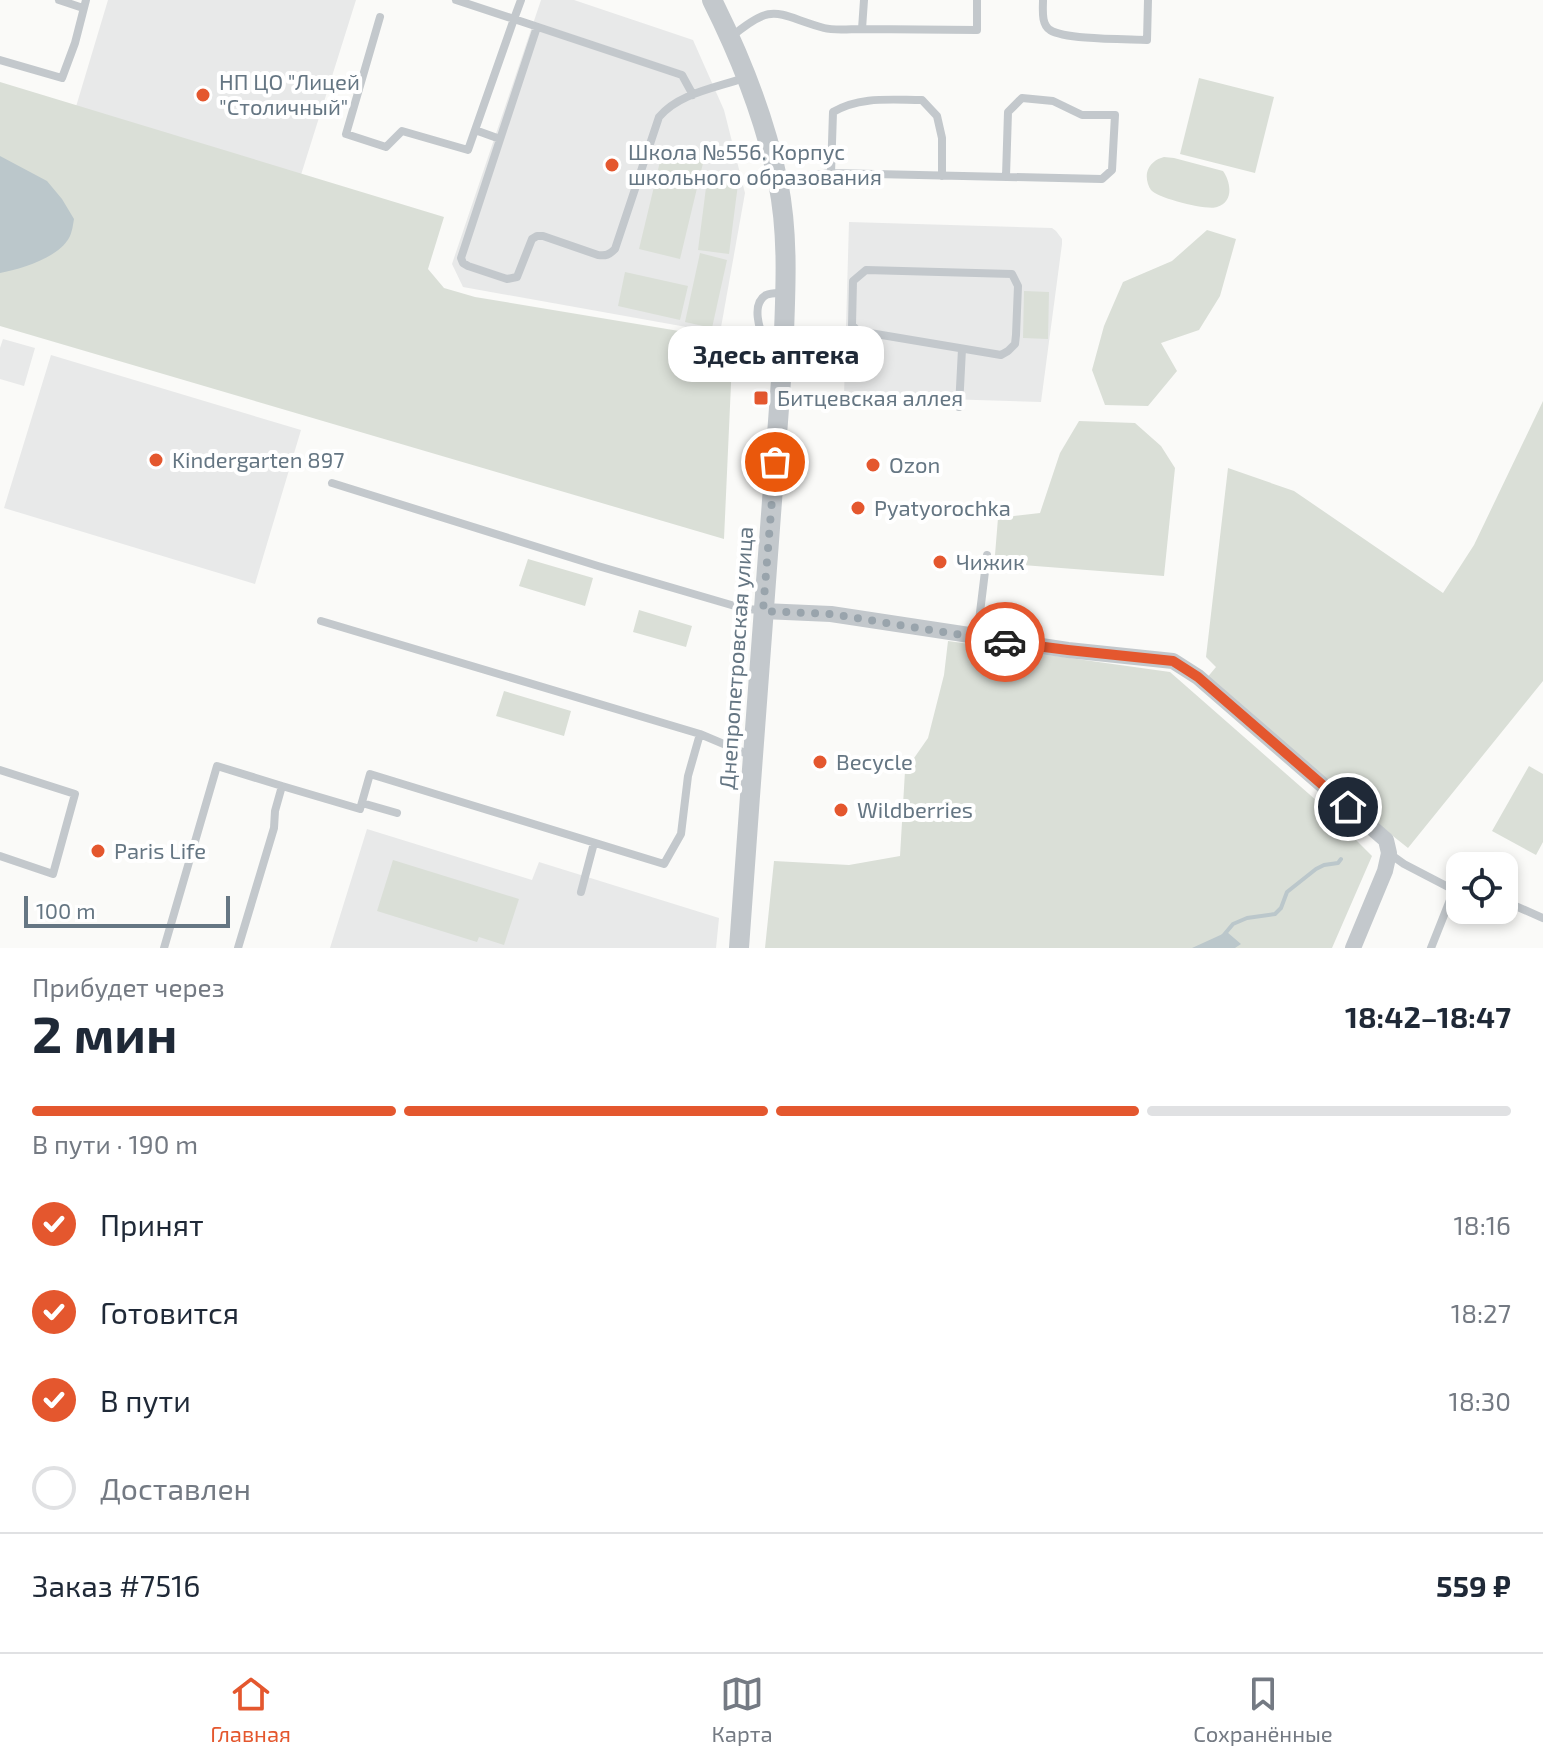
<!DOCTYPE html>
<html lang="ru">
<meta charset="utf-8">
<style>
body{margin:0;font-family:"Exo 2",sans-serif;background:#f6f6f7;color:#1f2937;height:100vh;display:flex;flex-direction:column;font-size:30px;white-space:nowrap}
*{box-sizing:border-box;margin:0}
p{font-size:26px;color:#747a83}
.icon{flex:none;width:44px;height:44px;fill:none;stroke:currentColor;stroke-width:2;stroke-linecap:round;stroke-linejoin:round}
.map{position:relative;height:948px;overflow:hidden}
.drawer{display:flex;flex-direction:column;background:#fff;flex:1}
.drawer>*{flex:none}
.buttons{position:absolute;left:1446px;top:852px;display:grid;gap:16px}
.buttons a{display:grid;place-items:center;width:72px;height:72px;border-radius:16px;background:#fff;box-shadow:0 4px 12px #0003;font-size:40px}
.scale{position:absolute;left:24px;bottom:20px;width:206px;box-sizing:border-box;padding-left:8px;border:4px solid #657683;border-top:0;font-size:22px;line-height:28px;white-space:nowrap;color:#657683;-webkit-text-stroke:6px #fff;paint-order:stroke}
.pin{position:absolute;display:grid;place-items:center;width:68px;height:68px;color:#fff;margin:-34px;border:4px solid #fff;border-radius:50%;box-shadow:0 2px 8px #0007}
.courier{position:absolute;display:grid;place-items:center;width:80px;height:80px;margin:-40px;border:6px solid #e4572e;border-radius:50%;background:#fff;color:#222;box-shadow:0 2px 10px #0007}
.bubble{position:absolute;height:56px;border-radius:24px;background:#fff;box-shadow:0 4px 12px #0003;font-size:26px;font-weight:700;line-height:56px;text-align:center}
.overview em{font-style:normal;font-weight:700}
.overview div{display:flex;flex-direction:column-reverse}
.overview{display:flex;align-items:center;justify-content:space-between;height:136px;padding:0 32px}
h1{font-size:52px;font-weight:700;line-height:60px}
.bar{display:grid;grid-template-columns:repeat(4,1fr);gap:12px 8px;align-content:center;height:96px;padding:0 32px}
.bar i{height:10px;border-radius:6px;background:#e0e1e3}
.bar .selected{background:#e4572e}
.bar p{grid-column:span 4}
.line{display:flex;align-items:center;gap:20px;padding:0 32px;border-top:2px solid #e0e1e3}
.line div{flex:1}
ol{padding:0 32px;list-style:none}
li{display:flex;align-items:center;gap:24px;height:88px}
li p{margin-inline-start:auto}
li .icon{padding:8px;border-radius:50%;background:#e4572e;color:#fff;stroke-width:4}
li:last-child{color:#747a83}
li i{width:44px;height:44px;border:4px solid #e0e1e3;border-radius:50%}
.dock{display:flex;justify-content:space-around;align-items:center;height:112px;border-top:2px solid #e0e1e3;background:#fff;font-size:22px;color:#747a83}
.dock a{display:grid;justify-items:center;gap:4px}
.dock .selected{color:#e4572e}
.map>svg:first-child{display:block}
.built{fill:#e8e9e9}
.green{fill:#dadfd7}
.water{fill:#bbc7cb}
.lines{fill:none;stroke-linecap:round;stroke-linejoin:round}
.stream{stroke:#bbc7cb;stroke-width:4}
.service{stroke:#c3c8cc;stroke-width:8}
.minor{stroke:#c3c8cc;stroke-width:16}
.tertiary{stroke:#c3c8cc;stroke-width:20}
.done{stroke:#99a4ac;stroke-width:8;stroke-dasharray:0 14.4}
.route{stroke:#e4572e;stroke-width:10}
.poi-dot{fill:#e4572e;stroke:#fff;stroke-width:3}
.labels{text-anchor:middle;stroke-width:8;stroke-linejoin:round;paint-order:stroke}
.poi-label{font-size:22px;fill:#657683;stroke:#fff;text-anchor:start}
.street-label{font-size:22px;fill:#657683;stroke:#fff}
</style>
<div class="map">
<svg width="1543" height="948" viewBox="0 0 1543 948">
<rect width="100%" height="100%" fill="#fafaf8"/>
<path class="built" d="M108,0H356L289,213L66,140Z
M541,0H574L693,40L724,110L745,193L720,333L463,287L452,264Z
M849,222L1052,228L1056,231L1062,239V244L1041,402L844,396Z
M3,339L35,348L24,386L0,379V348Z
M51,355L301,430L255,584L4,508Z
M367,829L532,880L539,862L719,918L716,948H330Z"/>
<path class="green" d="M1199,78L1274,97L1255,173L1180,154Z
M0,82L444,217L428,269L444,288L475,297L733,340L724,539L0,326Z
M663,149L704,159L680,259L639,249Z
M1164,157L1174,158L1223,171C1231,182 1234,202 1217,207C1208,211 1157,198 1151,190C1148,186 1146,179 1147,173C1149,164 1156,159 1164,157Z
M707,180L738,184L729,254L698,250Z
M1207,230L1236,239L1220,296L1199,330L1161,343L1177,371L1148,406L1105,405L1092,370L1104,326L1123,282L1172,261Z
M700,253L727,260L712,328L685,322Z
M625,272L688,286L680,320L618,306Z
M1024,291L1049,292L1048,339L1023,338Z
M1543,401V681L1408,848L1329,785L1206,679L1216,667L1206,657L1228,468L1294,491L1443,593L1474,545Z
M1079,421L1135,423L1161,446L1175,468L1164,576L1010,564L995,555L998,518L1040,513L1060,453Z
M528,559L593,578L585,606L519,586Z
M639,610L692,626L686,647L633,632Z
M948,641L1170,672L1317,801L1372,856L1332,948H765L774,861L849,865L900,856L905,771L928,738L944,675Z
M504,691L571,711L564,736L496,716Z
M1529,766L1543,774V842L1536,855L1492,831Z
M393,860L519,899L504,945L479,937L477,942L377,911Z"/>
<path class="water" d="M0,156L47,181L62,199L74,219C73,225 72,233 69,238C58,258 21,269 0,273Z
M1227,932L1241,944L1235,948H1192Z"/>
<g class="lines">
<path class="stream" d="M1223,936L1233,924L1247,918L1275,914L1281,908L1287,892L1316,869L1324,865L1338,863L1341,859"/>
<path class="service" d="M59,0L83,8
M456,0L514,19L521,0
M1043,0C1043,10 1041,24 1050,30C1066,40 1126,39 1147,40L1148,0
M380,17L346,134L386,147L402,131L468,150L514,19L682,75L693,95
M537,27L461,258L463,263L468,266L507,279L517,277L532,239L537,236H543L598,255C606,256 609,255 615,249L659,117C679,93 716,88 744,78
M862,29L977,30V0
M731,37C774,1 775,14 824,28C835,31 850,29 862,29L864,0
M0,60L62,78L75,43L86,0
M475,130L500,139
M831,173L833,112C860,96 891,100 922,100L937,116L942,138V176
M779,182L800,177L831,173L1102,179L1112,170L1115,115H1082L1053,101L1022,98L1008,112L1006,176
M866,270L1012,274L1018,286L1016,335L1015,344L1008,351L1001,355L858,331L852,325L853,281Z
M779,357C775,352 770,347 766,342C759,330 751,304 766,295C772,292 778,293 785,293
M959,407L962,349
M332,483L598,566L745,609L762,610
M321,621L700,734
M977,637L987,555
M0,770L75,794L53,874L0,856
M362,803L397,813
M1390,854L1404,864L1454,890L1460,887
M581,892L594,843
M1504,901L1543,918
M164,948L217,766L282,786
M238,948L274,828L275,811L282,786L360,809L370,774L664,864L681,834L688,776L700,734L752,756
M1431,948L1454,890"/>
<path class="minor" d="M763,611L831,614L1068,650L1173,661L1198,677L1386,840L1389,853L1385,871L1353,948"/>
<path class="tertiary" d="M712,0C741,58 765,118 778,182C788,231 786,282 784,332C781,389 776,445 772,501C760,650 750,799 739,948"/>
</g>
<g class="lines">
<path class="done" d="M775,462L763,611L831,614L1005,642"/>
<path class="route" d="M1005,642L1068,650L1173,661L1198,677L1348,807"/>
</g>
<g class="poi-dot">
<circle cx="203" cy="95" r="8"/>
<circle cx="612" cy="165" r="8"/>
<rect x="753" y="390" width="16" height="16" rx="4"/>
<circle cx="156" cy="460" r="8"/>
<circle cx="873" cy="465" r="8"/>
<circle cx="858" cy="508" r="8"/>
<circle cx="940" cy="562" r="8"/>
<circle cx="820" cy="762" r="8"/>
<circle cx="841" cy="810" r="8"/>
<circle cx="98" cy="851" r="8"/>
</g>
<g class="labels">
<g class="poi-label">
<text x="219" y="90">НП ЦО "Лицей<tspan x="219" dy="25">"Столичный"</tspan></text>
<text x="628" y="160">Школа №556. Корпус<tspan x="628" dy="25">школьного образования</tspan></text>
<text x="777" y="406">Битцевская аллея</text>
<text x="172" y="468">Kindergarten 897</text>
<text x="889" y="473">Ozon</text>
<text x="874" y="516">Pyatyorochka</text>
<text x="956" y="570">Чижик</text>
<text x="836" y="770">Becycle</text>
<text x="857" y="818">Wildberries</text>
<text x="114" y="859">Paris Life</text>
</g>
<g class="street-label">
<text transform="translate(736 658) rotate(-86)" y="8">Днепропетровская улица</text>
</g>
</g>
</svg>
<div class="buttons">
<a><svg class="icon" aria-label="locate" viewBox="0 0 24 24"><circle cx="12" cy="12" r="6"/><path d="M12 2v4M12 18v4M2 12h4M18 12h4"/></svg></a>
</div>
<div class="scale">100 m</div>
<div class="pin" style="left:775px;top:462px;background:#ea580c"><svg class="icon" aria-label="bag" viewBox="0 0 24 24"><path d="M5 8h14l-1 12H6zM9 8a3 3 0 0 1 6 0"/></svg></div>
<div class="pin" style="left:1348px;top:807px;background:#1f2937"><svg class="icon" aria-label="home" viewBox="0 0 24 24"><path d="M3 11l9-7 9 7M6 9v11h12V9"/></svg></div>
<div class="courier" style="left:1005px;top:642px"><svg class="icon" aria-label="car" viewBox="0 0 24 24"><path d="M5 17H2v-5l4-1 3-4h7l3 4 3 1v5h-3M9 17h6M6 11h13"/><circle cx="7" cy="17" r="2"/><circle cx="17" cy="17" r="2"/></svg></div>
<div class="bubble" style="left:668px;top:326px;width:216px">Здесь аптека</div>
</div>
<section class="drawer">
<div class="overview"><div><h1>2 мин</h1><p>Прибудет через</p></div><em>18:42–18:47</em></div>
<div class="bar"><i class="selected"></i><i class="selected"></i><i class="selected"></i><i></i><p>В пути · 190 m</p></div>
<ol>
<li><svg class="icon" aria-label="check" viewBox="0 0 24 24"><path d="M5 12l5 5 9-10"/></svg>Принят<p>18:16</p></li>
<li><svg class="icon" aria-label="check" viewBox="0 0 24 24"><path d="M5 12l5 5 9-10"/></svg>Готовится<p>18:27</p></li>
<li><svg class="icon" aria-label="check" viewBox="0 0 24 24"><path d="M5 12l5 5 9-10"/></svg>В пути<p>18:30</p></li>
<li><i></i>Доставлен</li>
</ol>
<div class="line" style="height:104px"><div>Заказ #7516</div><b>559 ₽</b></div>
</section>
<nav class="dock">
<a class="selected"><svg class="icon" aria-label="home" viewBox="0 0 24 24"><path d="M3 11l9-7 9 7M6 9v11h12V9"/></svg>Главная</a>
<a><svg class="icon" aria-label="map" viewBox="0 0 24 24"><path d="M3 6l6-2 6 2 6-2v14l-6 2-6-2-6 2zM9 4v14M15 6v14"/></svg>Карта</a>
<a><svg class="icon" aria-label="saved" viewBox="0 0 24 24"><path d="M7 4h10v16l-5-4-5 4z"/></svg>Сохранённые</a>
</nav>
